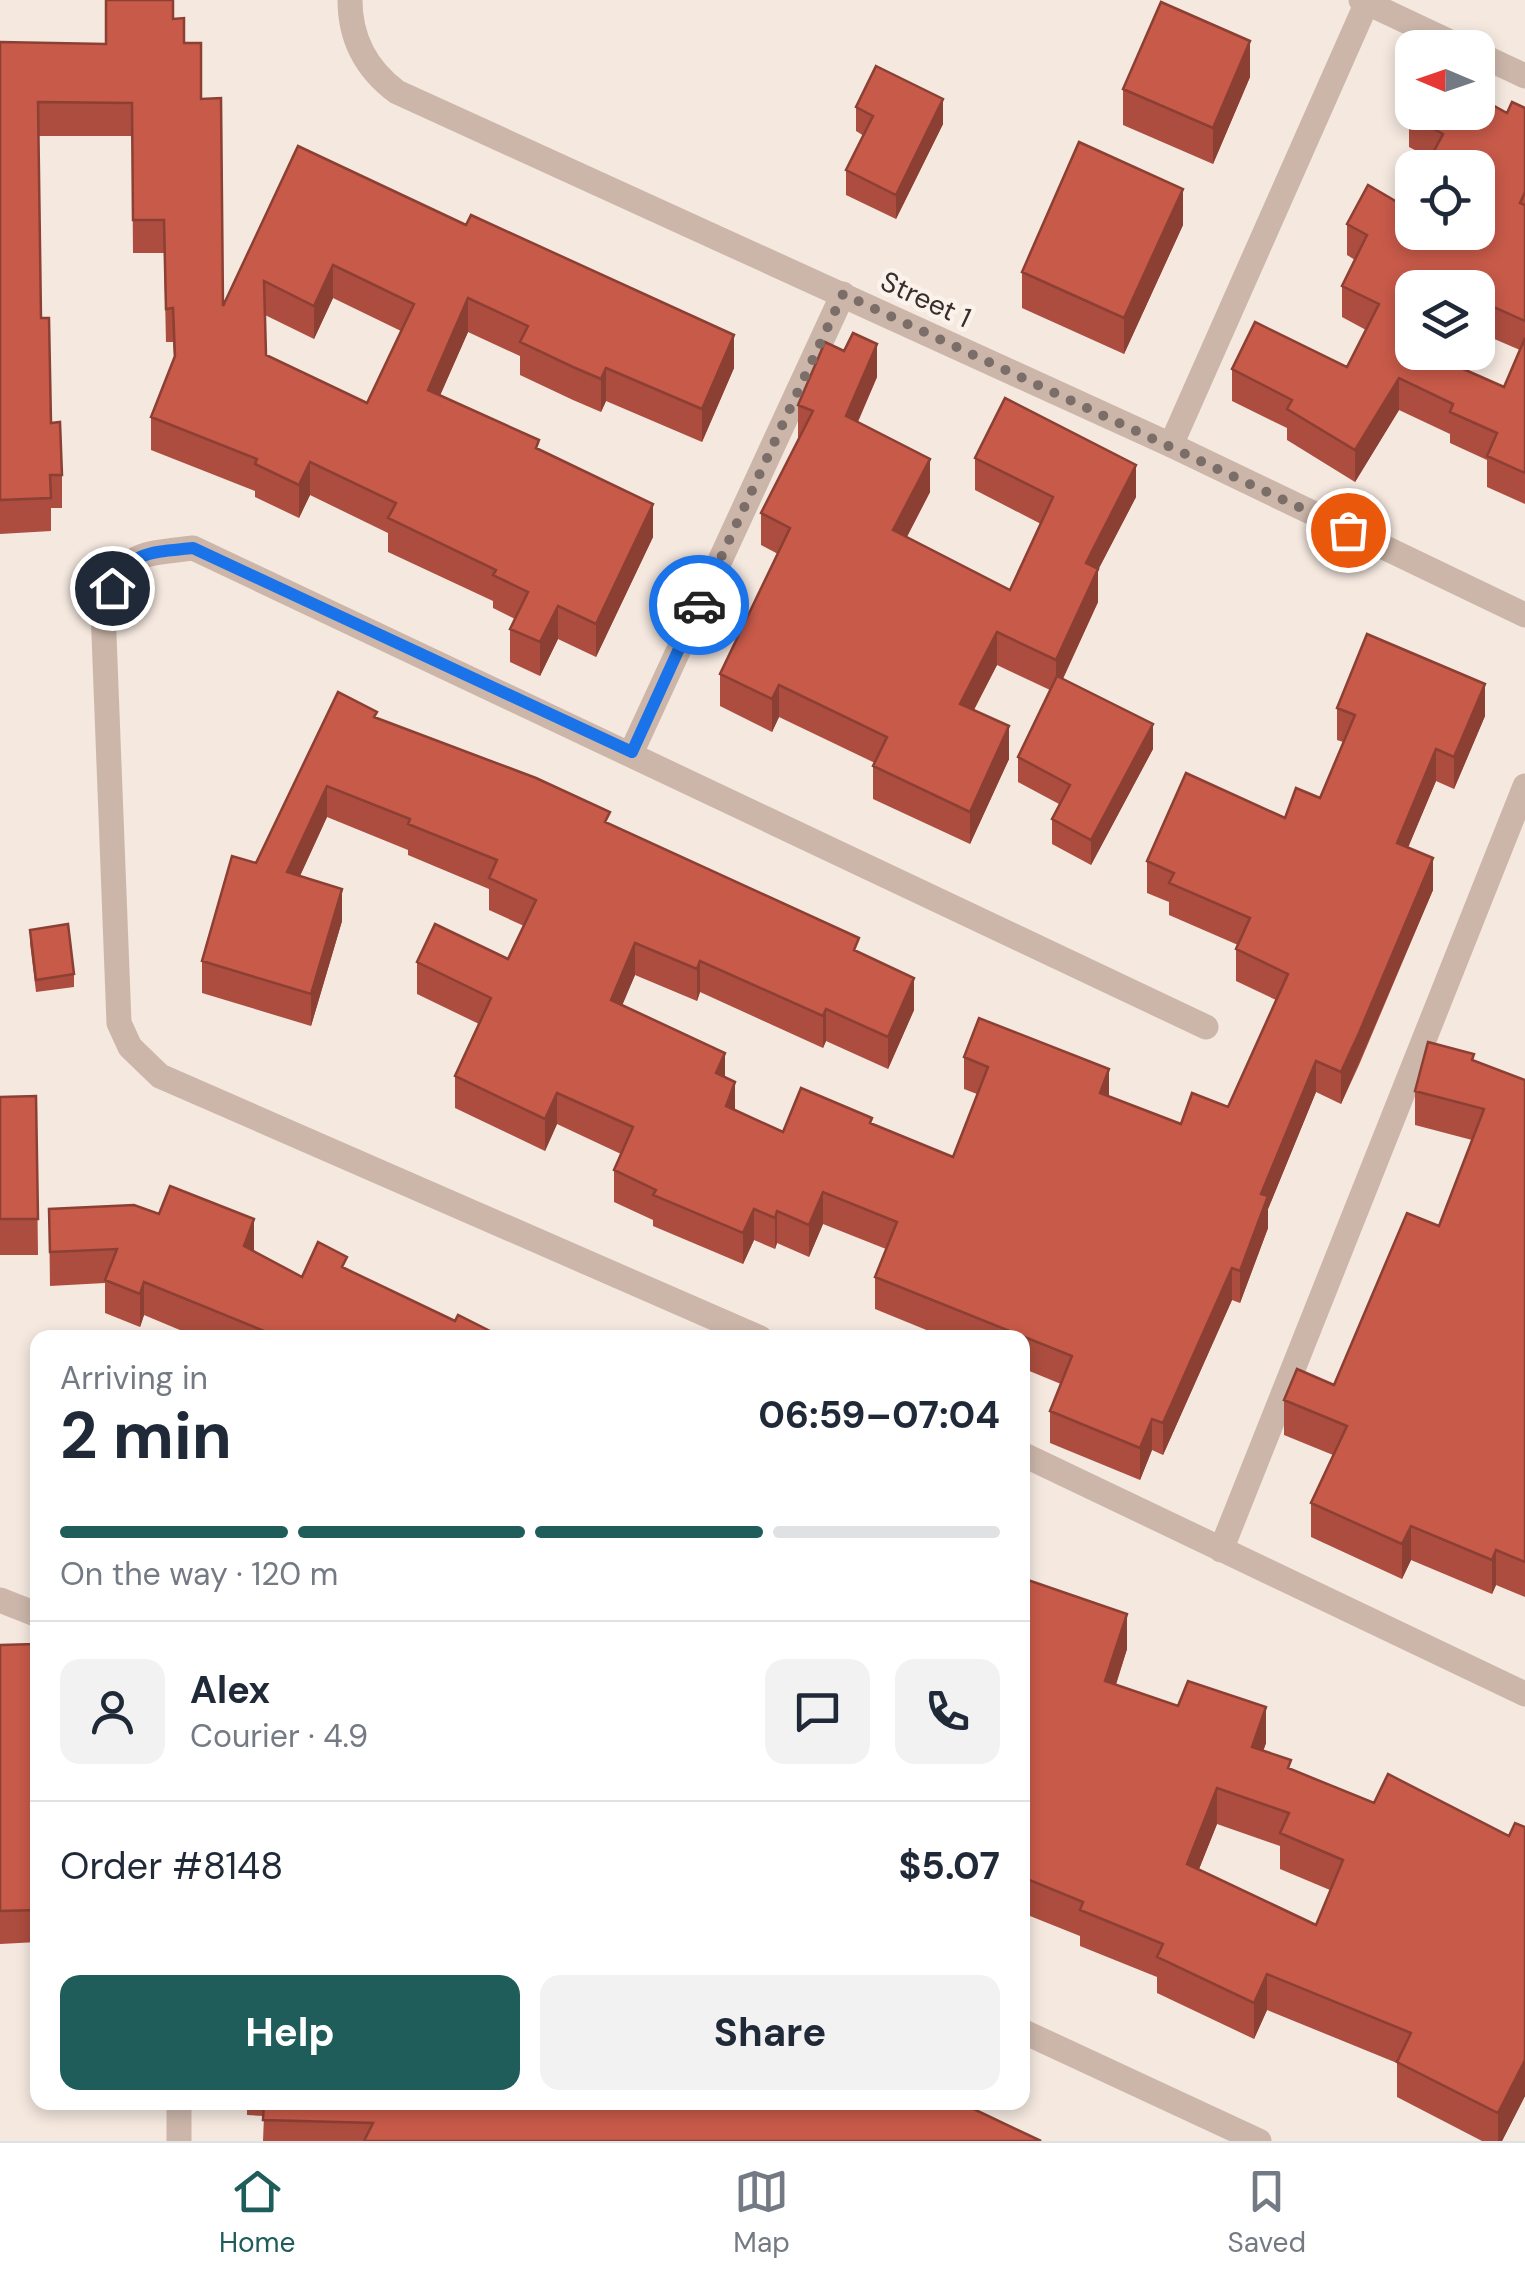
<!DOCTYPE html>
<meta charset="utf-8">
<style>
body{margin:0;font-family:"DM Sans",sans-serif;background:#f2f2f3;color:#1f2937;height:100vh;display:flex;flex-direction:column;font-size:38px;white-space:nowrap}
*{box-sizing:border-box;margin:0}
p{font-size:32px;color:#747a83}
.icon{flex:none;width:55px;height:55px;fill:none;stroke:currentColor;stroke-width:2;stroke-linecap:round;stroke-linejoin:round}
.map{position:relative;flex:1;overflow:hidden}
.sheet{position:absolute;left:30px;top:1330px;width:1000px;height:780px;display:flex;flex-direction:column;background:#fff;border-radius:20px;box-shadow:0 5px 15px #0003}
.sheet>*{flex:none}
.needle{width:65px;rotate:272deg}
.buttons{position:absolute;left:1395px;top:30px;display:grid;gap:20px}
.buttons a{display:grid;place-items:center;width:100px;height:100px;border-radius:20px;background:#fff;box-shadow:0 5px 15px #0003;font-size:50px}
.pin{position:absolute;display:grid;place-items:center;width:85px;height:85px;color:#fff;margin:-42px;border:5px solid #fff;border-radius:50%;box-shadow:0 2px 10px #0007}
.courier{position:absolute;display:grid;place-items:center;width:100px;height:100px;margin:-50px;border:8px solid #1a73e8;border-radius:50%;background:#fff;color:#222;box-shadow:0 2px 12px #0007}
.summary em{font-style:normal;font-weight:700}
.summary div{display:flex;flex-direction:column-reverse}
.summary{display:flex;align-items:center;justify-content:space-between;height:170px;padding:0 30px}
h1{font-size:65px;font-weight:700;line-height:75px}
.bar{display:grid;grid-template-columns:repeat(4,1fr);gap:15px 10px;align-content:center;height:120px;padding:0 30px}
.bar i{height:12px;border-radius:8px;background:#e0e1e3}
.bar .on{background:#1e5d5a}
.bar p{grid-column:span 4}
.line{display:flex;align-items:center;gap:25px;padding:0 30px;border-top:2px solid #e0e1e3}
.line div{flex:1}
.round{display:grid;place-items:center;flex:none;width:105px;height:105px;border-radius:20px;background:#f2f2f3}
.button{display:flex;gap:20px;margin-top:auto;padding:20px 30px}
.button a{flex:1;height:115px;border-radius:20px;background:#1e5d5a;color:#fff;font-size:40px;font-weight:700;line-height:115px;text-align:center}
.button a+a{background:#f2f2f3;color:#1f2937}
.tab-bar{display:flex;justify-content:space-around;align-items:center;height:140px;border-top:2px solid #e0e1e3;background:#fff;font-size:28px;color:#747a83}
.tab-bar a{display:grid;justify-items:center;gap:5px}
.tab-bar .on{color:#1e5d5a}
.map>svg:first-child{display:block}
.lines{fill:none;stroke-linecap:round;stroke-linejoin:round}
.minor{stroke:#ccb6aa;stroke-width:25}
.wall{fill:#ac4d3f;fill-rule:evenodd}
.shaded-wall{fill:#8c3f33}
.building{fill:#c85a49;stroke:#8c3f33;stroke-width:2.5;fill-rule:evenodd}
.done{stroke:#7b6e69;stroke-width:10;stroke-dasharray:0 18}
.route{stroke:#1a73e8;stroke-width:12}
.labels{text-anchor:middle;stroke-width:9;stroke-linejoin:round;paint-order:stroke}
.street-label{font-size:28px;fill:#3a2d2a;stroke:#fbf2ec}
</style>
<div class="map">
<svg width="1525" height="2141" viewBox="0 0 1525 2141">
<rect width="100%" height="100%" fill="#f4e8df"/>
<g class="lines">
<path class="minor" d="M350,0C350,39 366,69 397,92L1171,445L1525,615
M1361,0L1463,48
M1478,54L1525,76
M1171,445L1368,0
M632,751L843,294
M760,1338L160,1076L130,1047L119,1023L103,609C127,552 133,555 193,548L1206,1027
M1022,1454L1525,1694
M1221,1550L1525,786
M0,1600L38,1615
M1022,2031L1259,2141
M179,2141V2102"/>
</g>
<path class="wall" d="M173,19L184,43L201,99L223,306L298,146L734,368L702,442L606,401L601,412L573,400L520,375V356L468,332L440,395L539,449L653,537L596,657L558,639L540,676L510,662V629L515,619L493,608V601L388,552V533L310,495L299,518L255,497V491L151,450V417L174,359L173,342H166L164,253H133L132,136H38L41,318L51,423L62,475V508H51V531L0,534V42L106,44ZM333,298L401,331L367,403L266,355L265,315L314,339Z
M1250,77L1213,164L1123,125V89Z
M856,107L943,124L896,219L846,195V170L864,136L856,131Z
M1525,108V504L1487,487V460L1450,443V434L1399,410L1355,482L1287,440V428L1232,401V369L1347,367L1366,330L1342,317V286L1355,260L1347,255V224L1404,206L1430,158L1409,147V116L1507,113ZM1412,288H1478V332L1520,350L1504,387L1448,362L1452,352H1412Z
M1183,225L1124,354L1022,308V272Z
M877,377L858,422L930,492L907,537L1010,590L1041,524L975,490V458L1136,497L1098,570V602L1063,679L1153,749L1091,865L1052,844V819L1059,804L1018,782V757L1050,690L997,665L974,710L1009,759L970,844L873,799V766L875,763L779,717L772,732L720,706V674L778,554L761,545V513L799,438L798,437V405Z
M1337,708L1485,716L1454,789L1436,781L1408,847L1433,890L1359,1065L1341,1104L1316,1092L1268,1209V1228L1240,1303L1232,1300L1163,1455L1152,1450L1140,1480L1050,1443V1411L1061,1384L1022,1368V1338H946L875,1309V1277L886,1249L823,1224L809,1257L777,1243L775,1249L754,1240L743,1264L653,1226V1220L614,1202V1170L621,1154L557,1124L545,1151L455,1108V1076L479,1024L417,994V962L508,959L524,926L489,910V889L408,855V850L327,817L300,876L342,921L311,1026L202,993V961L256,863L377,718L610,824L859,953L914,1010L888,1069L826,1041L823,1048L700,992L697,1001L635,975L622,1005L725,1077L735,1110L783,1132L872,1124L953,1157L977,1094L964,1089V1057L1109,1096L1181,1124L1228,1107L1276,1000L1236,981V949L1238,945L1169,915V902L1147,893V861L1285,818L1320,798L1343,742L1337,740Z
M30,930L74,974V987L36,992L30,943Z
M1474,1060L1525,1080V1597L1496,1585L1492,1594L1411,1560L1402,1579L1311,1537V1503L1333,1455L1284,1435V1400L1334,1385L1439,1226L1472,1140L1415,1125V1091Z
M36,1096L38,1255H0V1097Z
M49,1209L254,1251L302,1277L347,1269L455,1321L504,1338H199L144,1315L140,1327L105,1313V1283L50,1286Z
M1022,1578L1127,1649L1116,1685L1266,1743L1263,1751L1291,1769L1374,1803L1509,1836L1525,1827V2096L1502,2141H1482L1397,2097V2063L1267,2010L1254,2039L1157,1993V1977L1080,1946V1936L1025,1914ZM1217,1824L1280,1846V1869L1330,1890L1316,1925L1199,1869Z
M0,1645L38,1657V1942L0,1944Z
M247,2102H959L1041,2141H263L264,2116L247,2115Z"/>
<path class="shaded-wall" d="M1250,41V77L1213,164V128Z
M943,99V124L896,219V195Z
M1183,189V225L1124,354V318Z
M333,265V298L314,339V306Z
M468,298V332L428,423V390Z
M734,335V368L702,442V409Z
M877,344V377L846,448V416Z
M1438,352H1452L1436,389V357Z
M606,368V401L601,412V379Z
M1399,378V410L1355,482V450Z
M930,459V492L893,563V530Z
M310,462V495L299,518V485Z
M1136,465V497L1098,570V602L1056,693V660L1086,563Z
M653,504V537L596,657V624Z
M558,606V639L540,676V642Z
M997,632V665L960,736V704Z
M1485,684V716L1454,789V757Z
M779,685V717L772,732V699Z
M1153,724V749L1091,865V840Z
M1009,726V759L970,844V812Z
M1436,749V781L1397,874V843Z
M327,786V817L287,904V872Z
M1433,858V890L1341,1104V1072Z
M342,889V921L311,1026V994Z
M635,943V975L611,1032V1000Z
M700,961V992L697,1001V969Z
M914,978V1010L888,1069V1037Z
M826,1009V1041L823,1048V1016Z
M725,1053V1084L716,1073Z
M1316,1061V1092L1268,1209V1228L1240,1303V1271L1261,1194Z
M1109,1069V1100L1100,1093Z
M735,1082V1113L726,1106Z
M557,1093V1124L545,1151V1119Z
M823,1192V1224L809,1257V1225Z
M754,1209V1240L743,1264V1233Z
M777,1211V1243L775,1249V1218Z
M254,1219V1252L244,1246Z
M1232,1268V1300L1163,1455V1423Z
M144,1282V1315L140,1327V1294Z
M1152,1419V1450L1140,1480V1448Z
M1411,1526V1560L1402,1579V1544Z
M1496,1550V1585L1492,1594V1560Z
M1127,1614V1649L1105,1717V1681Z
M1266,1707V1743L1252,1783V1747Z
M1217,1788V1824L1187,1899V1864Z
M1025,1878V1914L1022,1919V1884Z
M1267,1974V2010L1254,2039V2003Z
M1525,2060V2096L1502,2141H1498V2113Z"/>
<path class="building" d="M106,0H173V19L184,18V43H201V99L221,98L223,306L298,146L466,225L471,215L734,335L702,409L606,368L601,379L573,367L520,342L528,326L468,298L428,390L539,440L536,448L653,504L596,624L558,606L540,642L510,629L528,592L493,575L496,570L388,518L396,503L310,462L299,485L255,464L257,459L151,417L175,356L173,308L166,309L164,220H133L132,103L38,102L41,318H49L51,423L60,422L62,475H50L51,498L0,500V42L106,44ZM333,265L414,304L367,403L266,355L264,281L314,306Z
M1161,2L1250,41L1213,128L1123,89Z
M876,66L943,99L896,195L846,170L873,116L856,107Z
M1478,97L1507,113L1512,102L1525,108V192L1520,203L1525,205V321L1478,300V288H1412V352H1438L1436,357L1504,387L1525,338V473L1487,456L1497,433L1450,412L1453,404L1399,378L1355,450L1287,409L1292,400L1232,369L1255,322L1347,367L1379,304L1342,286L1367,235L1347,224L1368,185L1404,206L1412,190V232H1478V168H1425L1443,134L1409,116L1412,109V112H1478Z
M1079,142L1183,189L1124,318L1022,272Z
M853,333L877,344L846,416L930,459L893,530L1010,590L1053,497L975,458L1005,398L1136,465L1086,563L1098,569L1056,660L997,632L960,704L1009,726L970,812L873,766L887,737L779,685L772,699L720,674L790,528L761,513L813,411L798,405L825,342L844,351Z
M1367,634L1485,684L1454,757L1436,749L1397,843L1433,858L1359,1033L1341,1072L1316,1061L1261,1194L1268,1196L1240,1271L1232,1268L1163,1423L1152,1419L1140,1448L1050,1411L1072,1356L875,1277L897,1222L823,1192L809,1225L777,1211L775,1218L754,1209L743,1233L653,1195L656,1190L614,1170L633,1127L557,1093L545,1119L455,1076L491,998L417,962L435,924L508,959L536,900L489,878L497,860L408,824L410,819L327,786L287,872L342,889L311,994L202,961L232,856L256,863L338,692L377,712L374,717L536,778L610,812L605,822L859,938L854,950L914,978L888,1037L826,1009L823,1016L700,961L697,969L635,943L611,1000L725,1053L716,1073L735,1082L726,1106L783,1132L801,1088L872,1118L870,1123L953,1157L988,1067L964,1057L979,1018L1109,1069L1100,1093L1181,1124L1192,1093L1228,1107L1288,974L1236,949L1250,918L1169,883L1174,873L1147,861L1186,773L1285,818L1296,788L1320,798L1355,715L1337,708Z
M1057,676L1153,724L1091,840L1052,819L1070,785L1018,757Z
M68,924L74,974L36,980L30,930Z
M1428,1042L1474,1054L1472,1060L1525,1080V1562L1496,1550L1492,1560L1411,1526L1402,1544L1311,1503L1347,1426L1284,1400L1297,1369L1334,1385L1407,1213L1439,1226L1484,1109L1415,1091Z
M36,1096L38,1219H0V1097Z
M170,1186L254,1219L244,1246L302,1277L318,1242L347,1257L342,1267L455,1321L458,1315L504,1338H273L274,1335L144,1282L140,1294L105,1280L117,1249L50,1252L49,1209L134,1205L159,1214Z
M1022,1578L1127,1614L1105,1681L1178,1706L1188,1681L1266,1707L1252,1747L1291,1760L1288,1768L1374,1803L1388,1774L1509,1836L1515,1823L1525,1827V2060L1498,2113L1397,2062L1411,2033L1267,1974L1254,2003L1157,1957L1163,1944L1080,1910L1083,1902L1025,1878L1022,1884ZM1217,1788L1289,1813L1280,1833L1343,1860L1316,1925L1187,1864Z
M35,1644V1657H38V1910L0,1911V1645Z
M264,2102H959L1041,2141H364L373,2123L263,2120Z"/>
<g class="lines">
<path class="done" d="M699,605L843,294L1348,530"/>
<path class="route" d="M112,588C128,550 156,552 193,548L632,752L699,605"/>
</g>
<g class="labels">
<g class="street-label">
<text transform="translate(926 299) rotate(25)" y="10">Street 1</text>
</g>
</g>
</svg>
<div class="buttons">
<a><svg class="needle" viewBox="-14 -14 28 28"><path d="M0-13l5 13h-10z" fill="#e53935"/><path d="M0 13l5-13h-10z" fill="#747a83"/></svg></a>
<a><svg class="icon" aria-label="locate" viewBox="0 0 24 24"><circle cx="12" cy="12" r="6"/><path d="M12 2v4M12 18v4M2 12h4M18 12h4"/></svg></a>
<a><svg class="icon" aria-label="layers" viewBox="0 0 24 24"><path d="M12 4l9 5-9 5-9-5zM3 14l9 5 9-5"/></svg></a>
</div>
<div class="pin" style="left:1348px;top:530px;background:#ea580c"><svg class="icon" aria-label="bag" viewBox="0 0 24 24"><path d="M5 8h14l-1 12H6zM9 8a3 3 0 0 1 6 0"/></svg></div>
<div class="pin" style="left:112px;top:588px;background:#1f2937"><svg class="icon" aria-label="home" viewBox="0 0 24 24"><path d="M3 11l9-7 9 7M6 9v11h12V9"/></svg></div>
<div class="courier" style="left:699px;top:605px"><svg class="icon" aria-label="car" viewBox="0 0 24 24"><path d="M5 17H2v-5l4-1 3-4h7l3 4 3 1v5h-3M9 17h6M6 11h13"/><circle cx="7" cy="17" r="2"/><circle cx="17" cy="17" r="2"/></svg></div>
<section class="sheet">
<div class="summary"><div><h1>2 min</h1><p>Arriving in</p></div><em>06:59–07:04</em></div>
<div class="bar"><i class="on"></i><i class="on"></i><i class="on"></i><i></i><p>On the way · 120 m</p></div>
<div class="line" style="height:180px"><a class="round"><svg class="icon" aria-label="person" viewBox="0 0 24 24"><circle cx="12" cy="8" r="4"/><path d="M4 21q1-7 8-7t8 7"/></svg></a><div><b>Alex</b><p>Courier · 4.9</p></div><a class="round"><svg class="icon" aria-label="chat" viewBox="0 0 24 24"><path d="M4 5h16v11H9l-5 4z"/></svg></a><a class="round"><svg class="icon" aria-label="phone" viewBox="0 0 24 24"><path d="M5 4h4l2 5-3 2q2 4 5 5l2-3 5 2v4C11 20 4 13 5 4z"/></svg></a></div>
<div class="line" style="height:130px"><div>Order #8148</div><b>$5.07</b></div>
<div class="button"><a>Help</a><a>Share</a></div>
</section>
</div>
<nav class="tab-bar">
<a class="on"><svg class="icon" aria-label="home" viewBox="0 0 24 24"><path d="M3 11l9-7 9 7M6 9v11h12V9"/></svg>Home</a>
<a><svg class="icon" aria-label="map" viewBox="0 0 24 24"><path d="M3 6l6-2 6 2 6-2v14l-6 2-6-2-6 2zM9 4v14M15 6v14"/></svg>Map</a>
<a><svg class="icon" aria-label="saved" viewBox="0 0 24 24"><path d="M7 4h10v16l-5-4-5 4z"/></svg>Saved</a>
</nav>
